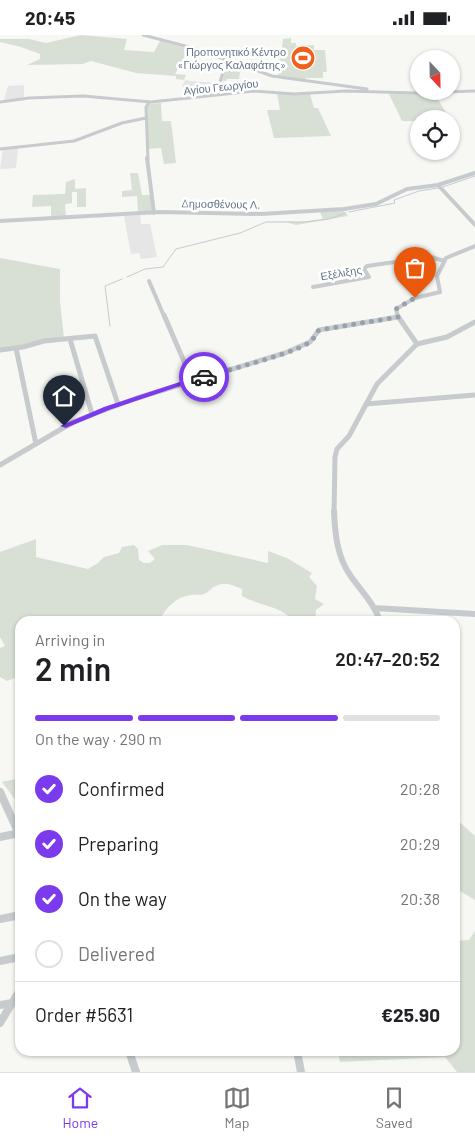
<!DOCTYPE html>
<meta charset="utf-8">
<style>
body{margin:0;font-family:Barlow,sans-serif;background:#f2f2f2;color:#202124;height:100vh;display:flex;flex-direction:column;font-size:19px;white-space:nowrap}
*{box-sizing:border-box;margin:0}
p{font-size:16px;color:#757577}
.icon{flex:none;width:28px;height:28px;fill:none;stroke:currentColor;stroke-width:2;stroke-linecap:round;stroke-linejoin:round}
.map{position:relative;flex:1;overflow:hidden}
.details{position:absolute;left:15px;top:581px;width:445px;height:440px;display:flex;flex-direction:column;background:#fff;border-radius:15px;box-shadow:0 1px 4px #0004}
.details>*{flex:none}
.needle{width:32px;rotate:158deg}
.buttons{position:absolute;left:410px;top:15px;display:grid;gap:10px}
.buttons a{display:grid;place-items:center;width:50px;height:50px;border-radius:50%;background:#fff;box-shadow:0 1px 4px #0004;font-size:25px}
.pin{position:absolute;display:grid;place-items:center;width:42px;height:42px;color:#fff;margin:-51px -21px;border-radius:50% 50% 50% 0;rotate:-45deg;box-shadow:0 0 5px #0007}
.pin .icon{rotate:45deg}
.courier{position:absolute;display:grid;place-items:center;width:50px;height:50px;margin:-25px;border:4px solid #7c3aed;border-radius:50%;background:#fff;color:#222;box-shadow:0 1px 6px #0007}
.overview em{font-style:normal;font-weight:600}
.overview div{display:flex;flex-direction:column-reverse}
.overview{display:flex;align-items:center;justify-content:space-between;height:85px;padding:0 20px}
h1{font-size:32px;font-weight:600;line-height:38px}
.bar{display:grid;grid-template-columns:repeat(4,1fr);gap:8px 5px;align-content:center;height:60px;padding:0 20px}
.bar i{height:6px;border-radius:4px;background:#e0e0e0}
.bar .selected{background:#7c3aed}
.bar p{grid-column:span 4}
.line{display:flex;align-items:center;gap:12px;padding:0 20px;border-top:1px solid #e0e0e0}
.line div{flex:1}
ol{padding:0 20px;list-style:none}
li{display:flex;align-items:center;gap:15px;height:55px}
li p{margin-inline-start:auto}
li .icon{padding:5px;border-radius:50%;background:#7c3aed;color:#fff;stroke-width:4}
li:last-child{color:#757577}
li i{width:28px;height:28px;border:2px solid #e0e0e0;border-radius:50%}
.status{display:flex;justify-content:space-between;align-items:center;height:35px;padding:0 25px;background:#fff;direction:ltr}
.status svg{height:14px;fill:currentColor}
.tab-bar{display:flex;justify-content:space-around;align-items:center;height:70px;border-top:1px solid #e0e0e0;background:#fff;font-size:14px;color:#757577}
.tab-bar a{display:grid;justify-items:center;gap:2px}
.tab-bar .selected{color:#7c3aed}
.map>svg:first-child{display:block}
.built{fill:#e5e6e5}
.green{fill:#d8e0d5}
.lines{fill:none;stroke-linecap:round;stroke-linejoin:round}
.stream{stroke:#c3cdd3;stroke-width:1}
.minor-far4{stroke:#c7cbce;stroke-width:3}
.minor-far3{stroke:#c7cbce;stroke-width:4}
.minor-far2{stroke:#c7cbce;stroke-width:5}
.minor-far1{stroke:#c7cbce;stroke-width:6}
.minor{stroke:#c7cbce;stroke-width:8}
.route{fill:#7c3aed}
.done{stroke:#97a2ad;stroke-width:5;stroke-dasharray:0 9}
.labels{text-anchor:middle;stroke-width:5;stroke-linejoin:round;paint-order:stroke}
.far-poi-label{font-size:11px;fill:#647587;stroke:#fff;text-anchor:end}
.far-street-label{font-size:11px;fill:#647587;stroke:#fff}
</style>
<div class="status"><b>20:45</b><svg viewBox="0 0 49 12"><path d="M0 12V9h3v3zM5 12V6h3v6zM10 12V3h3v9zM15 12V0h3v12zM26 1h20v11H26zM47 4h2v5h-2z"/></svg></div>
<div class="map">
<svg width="475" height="1037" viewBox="0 0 475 1037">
<rect width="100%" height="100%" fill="#f7f7f4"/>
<path class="built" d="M185,45L199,47H217L214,55L194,60L192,53L182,52Z
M24,50V62L4,66L8,51Z
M18,113L16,133L0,134L3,114Z
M140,180L141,189H150L157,222L141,224L139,218L131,219L124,181Z"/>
<path class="green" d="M81,0L127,4L124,15L154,17L160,6L187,13L184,16L186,20L175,39L186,40L184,45L176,44V41L136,38L91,26L83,29L27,30L40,24V19L21,12L0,7V4H29L46,8Z
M291,3V8H296V11L314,10V15H325L327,37H323V43H306V45L278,41L283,4Z
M227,26L241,31L239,44H227L226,46H222Z
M388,57L434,58L450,84H419V94L415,86H402Z
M277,58L310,59L314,73H318L331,101L274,103L267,75H280Z
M161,68L162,86H171L176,128L164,129L161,113L148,114L147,72L149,69Z
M130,138H138L142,160H151L153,176L138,177L137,161L122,162V156L132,155Z
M75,144V154L86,153V172H77V157H72V168L65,169L66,182L51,183V171L32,172L33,160L65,159L66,147Z
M343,175L348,181L296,190L286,187L271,186L300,187L323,184L320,177Z
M0,223L60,234V266L64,303L0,314Z
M36,504V522L88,534L98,528L104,522L119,518L122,512L134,510L138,514L139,525L144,528H150L155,524L148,516L162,510H187L268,528V516L287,523L312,538L309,542L317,551L315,564L324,569L316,575L315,586H294C280,570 259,571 242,561V554C233,550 225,546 216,551C212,552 210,556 206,558C201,561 196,559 191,560C175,562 166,573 159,586H20V641L7,646L0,642V613L5,611L0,602V517Z
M20,743V771L2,747Z
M455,783L475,801V865L455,853Z
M475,896V1037H457L445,1022L340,1027L338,1016H455V906L469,905Z"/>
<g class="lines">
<path class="stream" d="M443,152L475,141
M349,177L395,168L394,165L419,156L438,153
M127,242L145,234L163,232L176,214L240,198L266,187H304L329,184L346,178
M110,291L105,251L122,244"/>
<path class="minor-far4" d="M143,0L193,13L272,41L367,54
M210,60L219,50L227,25
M0,67L29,63L83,61L151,67L254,56L294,59L346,56L415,58L475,56
M0,114L74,106L122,88L146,83
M148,125L146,72L149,67"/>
<path class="minor-far3" d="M147,123L154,178
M438,150L475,190
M0,186L159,177L261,179L344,174L376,169L407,154L438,150L475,138
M149,246L164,281
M313,252L369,242L364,234L367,231L431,222L444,226
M398,281L396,274L415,263L440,257L437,241L446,223L475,211"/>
<path class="minor-far2" d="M164,280L192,345
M397,280L417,309
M70,304L92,379
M417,309L447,302L475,287
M16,313L36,409
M0,315L23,312L44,306L95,301L118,369
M366,369L475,360
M0,430L75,386L137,363L285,318L310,307L319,295L398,282
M334,478L335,422L337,414L349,401L377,349L417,309"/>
<path class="minor-far1" d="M334,476C335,499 337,521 350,540C361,556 374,568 380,586
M375,573L475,579"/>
<path class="minor" d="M0,757L20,801
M0,802L19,798
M0,884L20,880
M0,926L20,922
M0,970L12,968L20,955
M0,988L12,968
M129,1016L136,1037
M297,1016L301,1037"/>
</g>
<path class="route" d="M201,340L207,342L109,375L66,393L60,391L104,372Z"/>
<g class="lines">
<path class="done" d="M204,342C223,336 302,317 312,305C315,302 316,298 319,295L398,282L396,274L415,263"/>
</g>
<defs>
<symbol id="stadium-disc" viewBox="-11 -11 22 22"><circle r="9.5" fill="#f05f1b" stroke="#fff"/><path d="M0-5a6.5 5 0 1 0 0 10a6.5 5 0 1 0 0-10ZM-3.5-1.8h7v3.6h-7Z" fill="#fff"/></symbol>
</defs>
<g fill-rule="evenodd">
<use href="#stadium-disc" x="289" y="9" width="28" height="28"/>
</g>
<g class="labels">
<g class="far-poi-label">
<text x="286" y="21">Προπονητικό Κέντρο<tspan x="286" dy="13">«Γιώργος Καλαφάτης»</tspan></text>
</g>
<g class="far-street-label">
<text transform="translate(221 52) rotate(-6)" y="4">Αγίου Γεωργίου</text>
<text transform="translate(221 169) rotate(1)" y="4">Δημοσθένους Λ.</text>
<text transform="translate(341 238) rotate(-10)" y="4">Εξέλιξης</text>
</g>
</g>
</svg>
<div class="buttons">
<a><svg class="needle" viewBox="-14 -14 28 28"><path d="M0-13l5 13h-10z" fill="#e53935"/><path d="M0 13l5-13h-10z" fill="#757577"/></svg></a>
<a><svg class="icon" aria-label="locate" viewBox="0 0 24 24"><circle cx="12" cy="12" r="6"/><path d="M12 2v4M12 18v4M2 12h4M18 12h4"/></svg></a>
</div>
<div class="pin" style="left:415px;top:263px;background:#ea580c"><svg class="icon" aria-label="bag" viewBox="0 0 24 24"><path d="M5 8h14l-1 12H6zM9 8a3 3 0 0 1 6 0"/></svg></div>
<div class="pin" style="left:64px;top:391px;background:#1f2937"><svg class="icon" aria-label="home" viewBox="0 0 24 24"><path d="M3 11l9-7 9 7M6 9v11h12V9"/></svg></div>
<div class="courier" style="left:204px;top:342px"><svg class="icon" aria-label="car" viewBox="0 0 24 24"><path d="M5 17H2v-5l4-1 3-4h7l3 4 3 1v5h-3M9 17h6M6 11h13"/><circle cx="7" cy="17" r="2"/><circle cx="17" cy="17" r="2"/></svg></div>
<section class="details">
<div class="overview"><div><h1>2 min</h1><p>Arriving in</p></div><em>20:47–20:52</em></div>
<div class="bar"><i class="selected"></i><i class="selected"></i><i class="selected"></i><i></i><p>On the way · 290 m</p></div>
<ol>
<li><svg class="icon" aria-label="check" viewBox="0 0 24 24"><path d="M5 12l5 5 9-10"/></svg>Confirmed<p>20:28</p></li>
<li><svg class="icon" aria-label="check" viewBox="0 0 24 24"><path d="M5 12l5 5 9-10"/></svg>Preparing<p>20:29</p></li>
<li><svg class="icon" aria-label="check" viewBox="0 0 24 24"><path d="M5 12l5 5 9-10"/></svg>On the way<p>20:38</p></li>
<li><i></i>Delivered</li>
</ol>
<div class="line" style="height:65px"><div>Order #5631</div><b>€25.90</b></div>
</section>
</div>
<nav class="tab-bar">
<a class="selected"><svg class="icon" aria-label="home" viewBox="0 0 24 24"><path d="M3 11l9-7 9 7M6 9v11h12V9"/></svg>Home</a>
<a><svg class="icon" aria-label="map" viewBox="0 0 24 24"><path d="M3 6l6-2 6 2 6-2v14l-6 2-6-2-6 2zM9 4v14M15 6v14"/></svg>Map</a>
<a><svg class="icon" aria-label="saved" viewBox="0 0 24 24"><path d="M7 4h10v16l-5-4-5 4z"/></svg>Saved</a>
</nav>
